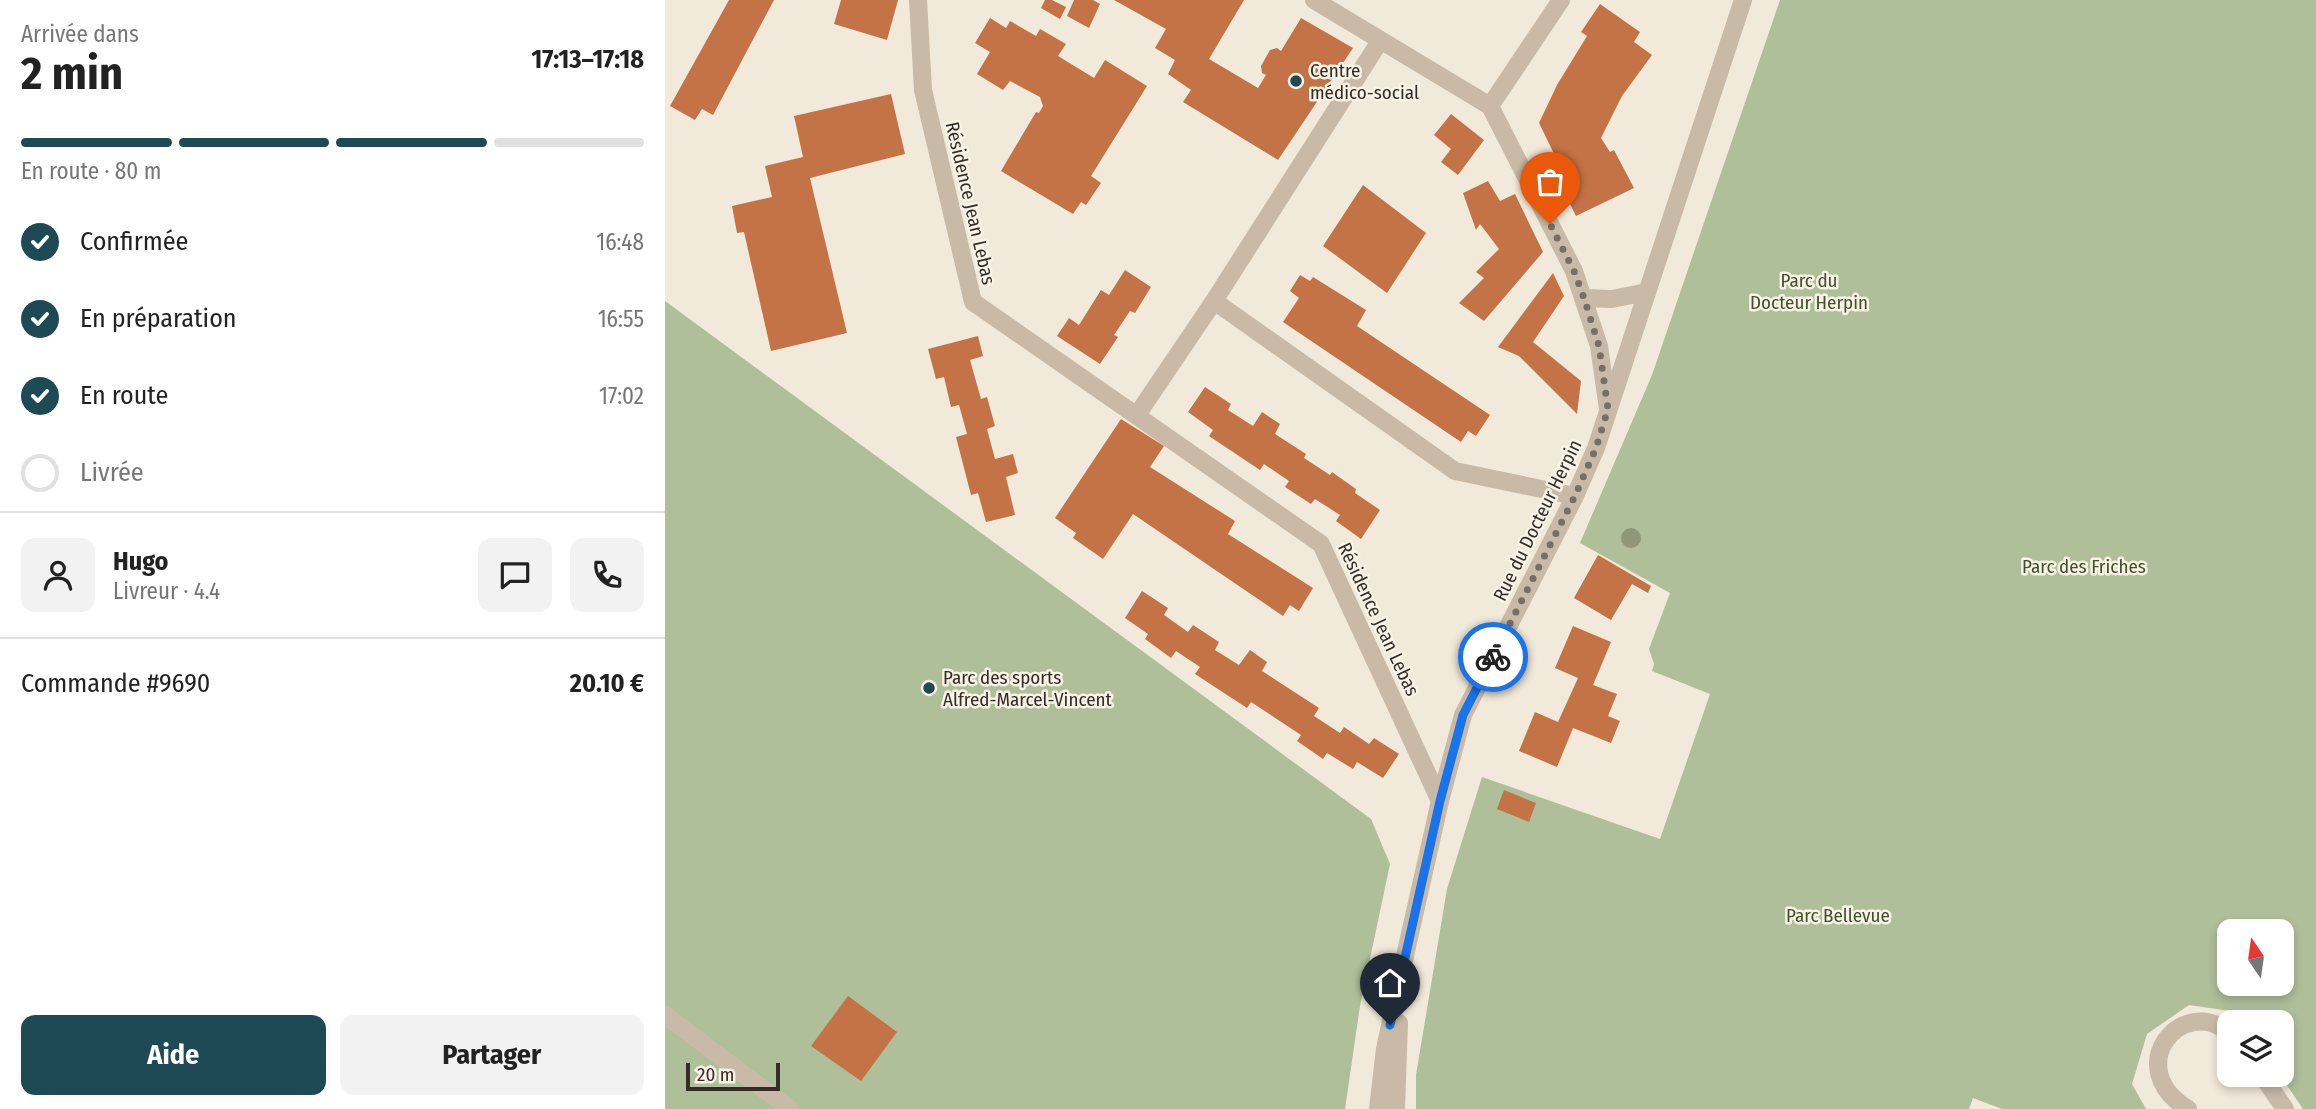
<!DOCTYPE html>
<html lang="fr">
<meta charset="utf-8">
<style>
body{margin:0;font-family:"Fira Sans Condensed",sans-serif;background:#f2f2f2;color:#222;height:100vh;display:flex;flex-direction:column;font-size:26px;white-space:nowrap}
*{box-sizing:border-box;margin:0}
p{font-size:23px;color:#767676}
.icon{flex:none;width:38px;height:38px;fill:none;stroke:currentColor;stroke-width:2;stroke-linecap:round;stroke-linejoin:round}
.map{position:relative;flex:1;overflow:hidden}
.panel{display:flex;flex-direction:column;background:#fff;width:665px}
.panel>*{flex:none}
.needle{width:46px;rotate:347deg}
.tools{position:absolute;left:1552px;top:919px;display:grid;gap:14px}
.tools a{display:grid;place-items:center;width:77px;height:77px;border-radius:14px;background:#fff;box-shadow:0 4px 10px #0003;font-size:35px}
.scale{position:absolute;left:21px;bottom:18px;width:94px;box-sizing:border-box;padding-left:7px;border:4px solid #342d27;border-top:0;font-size:19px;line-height:24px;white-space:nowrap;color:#342d27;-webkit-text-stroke:5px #f9f2e6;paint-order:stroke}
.pin{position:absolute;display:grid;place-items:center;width:60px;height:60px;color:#fff;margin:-72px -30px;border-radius:50% 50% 50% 0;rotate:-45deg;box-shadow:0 0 7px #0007}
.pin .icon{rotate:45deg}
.courier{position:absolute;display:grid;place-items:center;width:70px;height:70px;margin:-35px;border:5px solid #1a73e8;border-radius:50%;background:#fff;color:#222;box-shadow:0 2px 9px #0007}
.summary em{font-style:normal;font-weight:700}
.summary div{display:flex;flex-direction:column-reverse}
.summary{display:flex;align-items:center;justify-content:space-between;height:119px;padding:0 21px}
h1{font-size:46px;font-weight:700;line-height:52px}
.bar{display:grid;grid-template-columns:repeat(4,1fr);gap:10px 7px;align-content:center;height:84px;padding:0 21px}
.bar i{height:9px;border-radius:5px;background:#e0e0e0}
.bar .selected{background:#1d4a55}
.bar p{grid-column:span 4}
.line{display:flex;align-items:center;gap:18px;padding:0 21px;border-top:2px solid #e0e0e0}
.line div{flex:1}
.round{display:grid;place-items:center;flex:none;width:74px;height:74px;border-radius:14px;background:#f2f2f2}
ol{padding:0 21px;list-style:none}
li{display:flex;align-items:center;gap:21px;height:77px}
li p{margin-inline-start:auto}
li .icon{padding:7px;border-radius:50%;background:#1d4a55;color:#fff;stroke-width:4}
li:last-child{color:#767676}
li i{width:38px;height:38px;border:4px solid #e0e0e0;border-radius:50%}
.action{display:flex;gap:14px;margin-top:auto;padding:14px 21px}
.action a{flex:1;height:80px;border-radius:14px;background:#1d4a55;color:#fff;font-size:28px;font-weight:700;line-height:80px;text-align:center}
.action a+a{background:#f2f2f2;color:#222}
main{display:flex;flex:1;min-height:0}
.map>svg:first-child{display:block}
.green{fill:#aebf9a;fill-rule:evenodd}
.building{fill:#c37345}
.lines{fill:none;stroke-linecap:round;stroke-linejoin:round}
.service{stroke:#c8baa6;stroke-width:18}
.minor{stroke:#c8baa6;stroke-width:18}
.tertiary{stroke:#c8baa6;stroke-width:18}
.tree{fill:#8f9679}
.done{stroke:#766f65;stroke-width:7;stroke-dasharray:0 12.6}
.route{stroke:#1a73e8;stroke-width:9}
.poi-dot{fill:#1d4a55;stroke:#f9f2e6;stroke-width:2.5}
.labels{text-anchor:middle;stroke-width:5;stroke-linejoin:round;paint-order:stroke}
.poi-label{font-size:19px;fill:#342d27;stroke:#f9f2e6;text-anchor:start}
.street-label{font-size:19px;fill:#342d27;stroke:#f9f2e6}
.park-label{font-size:19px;fill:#3f522b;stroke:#f9f2e6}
</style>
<main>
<section class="panel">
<div class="summary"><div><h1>2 min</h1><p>Arrivée dans</p></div><em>17:13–17:18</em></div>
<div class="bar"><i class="selected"></i><i class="selected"></i><i class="selected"></i><i></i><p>En route · 80 m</p></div>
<ol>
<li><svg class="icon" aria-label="check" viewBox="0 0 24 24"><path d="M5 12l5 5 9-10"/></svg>Confirmée<p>16:48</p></li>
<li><svg class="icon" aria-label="check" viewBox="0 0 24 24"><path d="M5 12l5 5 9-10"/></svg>En préparation<p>16:55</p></li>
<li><svg class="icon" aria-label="check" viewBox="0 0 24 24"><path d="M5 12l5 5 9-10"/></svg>En route<p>17:02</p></li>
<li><i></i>Livrée</li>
</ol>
<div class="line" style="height:126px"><a class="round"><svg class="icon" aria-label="person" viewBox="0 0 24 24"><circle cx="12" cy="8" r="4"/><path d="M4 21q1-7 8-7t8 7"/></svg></a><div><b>Hugo</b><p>Livreur · 4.4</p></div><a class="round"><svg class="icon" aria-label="chat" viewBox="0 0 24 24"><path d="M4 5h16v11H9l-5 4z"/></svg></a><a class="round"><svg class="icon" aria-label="phone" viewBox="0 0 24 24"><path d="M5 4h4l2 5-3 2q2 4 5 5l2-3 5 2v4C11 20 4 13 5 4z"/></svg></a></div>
<div class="line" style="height:91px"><div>Commande #9690</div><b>20.10 €</b></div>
<div class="action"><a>Aide</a><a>Partager</a></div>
</section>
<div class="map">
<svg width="1651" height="1109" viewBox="0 0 1651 1109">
<rect width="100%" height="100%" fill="#f1e9d9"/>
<path class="green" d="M1115,0H1651V1109H1638L1615,1075L1617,1074V1022H1575L1565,1011L1524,1005L1482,1034L1467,1084L1481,1109H1337L1308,1098L1304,1109H751V1075L782,889L817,777L995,839L1045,694L987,671L989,664L984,649L1005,593L915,543L987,375ZM1564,931H1617V984H1564Z
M0,301L706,819L725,864L695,1006L680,1109H0Z"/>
<path class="building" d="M64,0H109L48,115L37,109L30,120L5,106Z
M176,0H233L222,40L169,24Z
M380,0H387L401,7L395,19L376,8Z
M409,0H428L435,4L424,28L402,16Z
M449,0H579L544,59L593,88L601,75L597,73L596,66L605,50L612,48L616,51L636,18L688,48L613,160L518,102L526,90L503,74L510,60L490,48L501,29Z
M935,4L975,32L969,42L987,55L957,96L936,138L945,152L949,150L969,188L911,216L904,202L906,200L891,171L896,168L874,123L892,85L922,36L916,32Z
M325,18L341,28L345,21L371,36L375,29L401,44L393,56L429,78L440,60L482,86L426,176L436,183L421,205L416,202L408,214L336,171L371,112L374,113L378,106L375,97L345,81L338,90L312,74L325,52L310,43Z
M226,94L240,154L145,178L182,333L106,351L79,232L72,233L67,206L107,197L100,166L138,157L129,116Z
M786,114L819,140L793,175L776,162L786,149L769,135Z
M823,181L835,201L850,194L878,252L819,321L794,303L819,278L811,272L834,249L815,224L811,230L798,193Z
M698,185L761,233L722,293L658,246Z
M460,270L486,287L470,313L465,311L449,335L453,337L435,364L392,336L404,318L414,325L436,290L444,295Z
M888,273L899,296L868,342L916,381L912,414L854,356L833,347Z
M635,275L645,281L648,277L701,310L692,326L825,415L811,436L803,431L796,442L618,322L634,298L625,291Z
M313,336L318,356L305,360L316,399L322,397L330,426L322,429L330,459L348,454L353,473L341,477L350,515L321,522L313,493L306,495L291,437L302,434L294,405L286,407L279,377L271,379L263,349Z
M540,387L566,404L563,410L588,426L597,412L615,424L610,434L641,454L639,458L665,475L667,472L691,489L690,493L715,510L696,539L671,521L675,515L650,499L646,504L620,487L624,481L599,464L595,470L544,436L548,430L523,412Z
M456,419L499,446L485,467L570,521L563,534L648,588L634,611L625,605L618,616L468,514L438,559L408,538L411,533L390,518Z
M933,555L986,586L983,593L967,584L946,620L909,598Z
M477,591L503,608L499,615L523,632L528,625L554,642L550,650L574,665L585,650L602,662L597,671L654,708L649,716L675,733L679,727L704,744L709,738L734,754L718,778L692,762L688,769L662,753L658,759L632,741L636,735L586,702L582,708L530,674L535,667L511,651L506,658L480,639L483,634L460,618Z
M908,626L946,642L928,685L952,694L943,716L955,721L946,743L908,728L892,767L854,751L870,712L893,722L913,678L890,668Z
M839,790L871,803L864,822L832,809Z
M183,996L232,1032L196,1081L146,1046Z"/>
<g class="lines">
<path class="service" d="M0,1015L125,1109"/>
<path class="minor" d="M253,0L258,90L308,302L656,544L775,801
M649,0L825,106L909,271L934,346L943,409
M825,106L896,0
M919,298L947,299L982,292
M549,301L790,471L910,496
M472,415L549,301L715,41
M1596,1074L1620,1109
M1523,1109C1455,1067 1518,993 1564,1033"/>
<path class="tertiary" d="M713,1109L720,1049L735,978L775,801L798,715L910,496L931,448L1078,0
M731,1109L734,1023"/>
</g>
<circle class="tree" cx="966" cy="538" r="10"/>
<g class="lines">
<path class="done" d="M828,657L910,496L931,448L943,409L934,346L919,298L909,271L885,224"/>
<path class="route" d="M725,1025L775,801L798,715L828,657"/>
</g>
<g class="poi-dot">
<circle cx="631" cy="81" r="7"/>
<circle cx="264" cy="688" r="7"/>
</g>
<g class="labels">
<g class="poi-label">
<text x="645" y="77">Centre<tspan x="645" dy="22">médico-social</tspan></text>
<text x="278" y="684">Parc des sports<tspan x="278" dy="22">Alfred-Marcel-Vincent</tspan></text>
</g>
<g class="street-label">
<text transform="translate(306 203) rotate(77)" y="7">Résidence Jean Lebas</text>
<text transform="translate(872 520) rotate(-64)" y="7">Rue du Docteur Herpin</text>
<text transform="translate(714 619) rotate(65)" y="7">Résidence Jean Lebas</text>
</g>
<g class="park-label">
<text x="1144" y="287">Parc du<tspan x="1144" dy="22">Docteur Herpin</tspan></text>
<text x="1419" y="573">Parc des Friches</text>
<text x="1173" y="922">Parc Bellevue</text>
</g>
</g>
</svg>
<div class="tools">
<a><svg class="needle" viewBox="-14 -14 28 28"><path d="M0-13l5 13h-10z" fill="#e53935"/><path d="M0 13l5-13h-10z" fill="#767676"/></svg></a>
<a><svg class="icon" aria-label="layers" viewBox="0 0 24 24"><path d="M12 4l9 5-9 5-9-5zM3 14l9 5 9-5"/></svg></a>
</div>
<div class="scale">20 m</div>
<div class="pin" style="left:885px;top:224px;background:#ea580c"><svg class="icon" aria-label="bag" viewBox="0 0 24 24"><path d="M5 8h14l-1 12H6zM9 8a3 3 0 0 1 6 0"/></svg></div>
<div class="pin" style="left:725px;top:1025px;background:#1f2937"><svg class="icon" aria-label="home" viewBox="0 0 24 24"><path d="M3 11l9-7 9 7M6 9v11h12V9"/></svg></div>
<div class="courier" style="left:828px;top:657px"><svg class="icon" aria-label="bike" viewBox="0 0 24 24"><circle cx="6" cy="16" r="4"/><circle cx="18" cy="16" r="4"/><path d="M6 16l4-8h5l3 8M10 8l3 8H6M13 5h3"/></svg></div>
</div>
</main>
